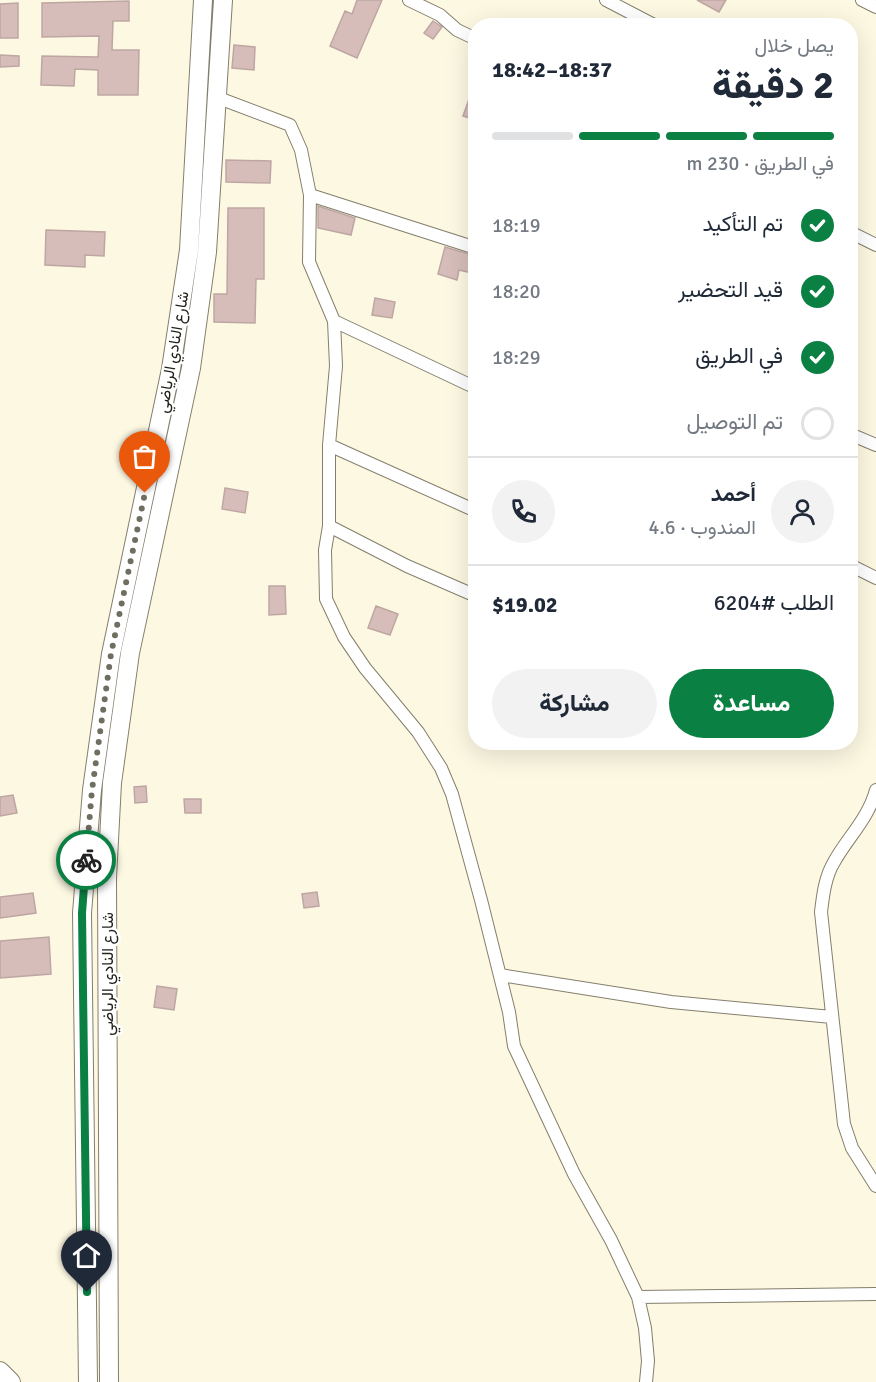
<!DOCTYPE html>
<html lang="ar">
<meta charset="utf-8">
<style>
body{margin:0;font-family:Signika,Vazirmatn,sans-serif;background:#f2f2f3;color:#1f2937;direction:rtl;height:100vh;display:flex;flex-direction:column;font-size:22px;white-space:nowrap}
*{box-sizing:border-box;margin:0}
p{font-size:20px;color:#747a83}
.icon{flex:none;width:33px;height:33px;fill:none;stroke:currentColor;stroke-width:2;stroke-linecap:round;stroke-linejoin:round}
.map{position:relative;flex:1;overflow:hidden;direction:ltr}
.panel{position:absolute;left:468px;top:18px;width:390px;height:732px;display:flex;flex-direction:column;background:#fff;border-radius:24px;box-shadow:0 6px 24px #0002;direction:rtl}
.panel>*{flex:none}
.pin{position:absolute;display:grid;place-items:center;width:51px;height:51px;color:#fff;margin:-62px -26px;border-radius:50% 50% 50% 0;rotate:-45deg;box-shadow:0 0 6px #0007}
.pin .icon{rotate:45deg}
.courier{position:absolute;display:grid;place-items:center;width:60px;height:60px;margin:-30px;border:4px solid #0b8043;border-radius:50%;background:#fff;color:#222;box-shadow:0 2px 8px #0007}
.headline em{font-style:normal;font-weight:800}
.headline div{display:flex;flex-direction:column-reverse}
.headline{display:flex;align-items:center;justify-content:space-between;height:102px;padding:0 24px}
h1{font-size:39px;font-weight:800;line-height:45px}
.bar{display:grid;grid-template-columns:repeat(4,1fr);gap:9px 6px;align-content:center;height:72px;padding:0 24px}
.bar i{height:8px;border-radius:4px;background:#e0e1e3}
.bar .selected{background:#0b8043}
.bar p{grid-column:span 4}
.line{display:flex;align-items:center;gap:15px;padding:0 24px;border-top:2px solid #e0e1e3}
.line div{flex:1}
.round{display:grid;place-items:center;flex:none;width:63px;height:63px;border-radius:32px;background:#f2f2f3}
ol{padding:0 24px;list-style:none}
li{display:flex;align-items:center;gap:18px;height:66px}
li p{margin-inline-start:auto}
li .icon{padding:6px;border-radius:50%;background:#0b8043;color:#fff;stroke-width:4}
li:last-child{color:#747a83}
li i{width:33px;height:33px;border:3px solid #e0e1e3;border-radius:50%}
.cta{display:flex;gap:12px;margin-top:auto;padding:12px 24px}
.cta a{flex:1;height:69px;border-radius:36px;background:#0b8043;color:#fff;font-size:24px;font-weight:800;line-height:69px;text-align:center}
.cta a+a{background:#f2f2f3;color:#1f2937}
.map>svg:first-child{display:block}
.building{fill:#d6bdba;stroke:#bea6a3;stroke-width:1.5}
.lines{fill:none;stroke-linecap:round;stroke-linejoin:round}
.minor-casing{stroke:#847f6c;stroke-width:14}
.secondary-casing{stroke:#847f6c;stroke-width:20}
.minor{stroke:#fff;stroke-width:12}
.secondary{stroke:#fff;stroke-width:18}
.done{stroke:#706e61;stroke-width:6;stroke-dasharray:0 10.8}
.route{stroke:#0b8043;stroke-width:8}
.labels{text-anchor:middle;stroke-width:5;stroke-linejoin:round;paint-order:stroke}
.street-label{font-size:16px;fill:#24231b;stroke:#fff}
</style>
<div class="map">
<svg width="876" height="1382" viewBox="0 0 876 1382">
<rect width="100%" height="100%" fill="#fdf8e2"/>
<path class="building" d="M357,0H382L357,58L330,46L345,11L352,14Z
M697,0H726L719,12Z
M129,1V21H113L112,50H139L138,95H98V70L75,69L74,86L41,85L42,56L98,57L99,36L42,37V3Z
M18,3V38H0V4Z
M433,21L442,27L433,39L424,33Z
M234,45L255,47L254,70L232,68Z
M0,55L19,56V66L0,67Z
M474,85H476V120L463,116Z
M226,160L271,161L270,183L226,182Z
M318,206L355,218L351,235L318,228Z
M228,208H264V279H256L255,323L214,322V294H227Z
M46,230L105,232L104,256L85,255V267L45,265Z
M445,247L476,256V274L459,270L457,280L438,274Z
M375,298L395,302L392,318L372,315Z
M225,488L248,492L245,513L222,509Z
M269,586H285L286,614L269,615Z
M376,606L398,614L390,635L368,628Z
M146,786L147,802L135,803L134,787Z
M13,795L17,813L0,816V797Z
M184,799H201V813H185Z
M317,892L319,906L304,908L302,894Z
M33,893L36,913L0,918V897Z
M49,937L51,974L0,978V941Z
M157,986L177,989L174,1010L154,1007Z"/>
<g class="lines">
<defs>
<path id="minor" d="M409,0L440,15L457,30L476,39
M606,0L656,26
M862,0L876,7
M216,97L290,125L301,150L310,195L309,262L334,321L476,388
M310,195L476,248
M850,232L876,245
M334,321L336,366L329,445V526L325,550L326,599L344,637L365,668L418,732L441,768L452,794L481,900L509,1012L514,1046L574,1174L611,1240L638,1297L645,1328L648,1361L646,1382
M850,434L876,445
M329,445L476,511
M329,526L407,566L476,596
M850,565L876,578
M876,790C868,819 848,837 834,862C825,877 823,895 821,912L844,1124L852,1148L876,1186
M500,975L671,1002L832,1017
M638,1297L876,1294"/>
<path id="secondary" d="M0,1371L11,1382
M88,1382L82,913L92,790L111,654L171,369L189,250L203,0
M109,1382L107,878L112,783L130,653L191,368L207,252L223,0"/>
</defs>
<use href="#minor" class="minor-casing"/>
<use href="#secondary" class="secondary-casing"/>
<use href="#minor" class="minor"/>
<use href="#secondary" class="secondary"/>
</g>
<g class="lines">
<path class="done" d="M86,860L92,790L111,654L145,493"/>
<path class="route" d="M86,860L82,913L87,1292"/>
</g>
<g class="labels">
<g class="street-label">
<text transform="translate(172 352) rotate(-80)" y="6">شارع النادي الرياضي</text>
<text transform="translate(107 974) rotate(-90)" y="6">شارع النادي الرياضي</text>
</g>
</g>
</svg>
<div class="pin" style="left:145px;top:493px;background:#ea580c"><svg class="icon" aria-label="bag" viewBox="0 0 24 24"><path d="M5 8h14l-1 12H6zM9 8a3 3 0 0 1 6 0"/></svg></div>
<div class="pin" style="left:87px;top:1292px;background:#1f2937"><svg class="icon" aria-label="home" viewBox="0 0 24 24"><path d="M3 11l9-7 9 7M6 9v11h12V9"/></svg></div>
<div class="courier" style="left:86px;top:860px"><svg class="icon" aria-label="bike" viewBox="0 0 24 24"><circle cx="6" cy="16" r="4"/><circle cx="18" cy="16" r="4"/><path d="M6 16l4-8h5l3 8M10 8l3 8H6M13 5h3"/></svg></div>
<section class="panel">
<div class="headline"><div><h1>2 دقيقة</h1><p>يصل خلال</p></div><em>18:37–18:42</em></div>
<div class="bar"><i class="selected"></i><i class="selected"></i><i class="selected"></i><i></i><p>في الطريق · 230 m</p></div>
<ol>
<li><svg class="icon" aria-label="check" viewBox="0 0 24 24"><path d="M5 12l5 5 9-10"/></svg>تم التأكيد<p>18:19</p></li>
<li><svg class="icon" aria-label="check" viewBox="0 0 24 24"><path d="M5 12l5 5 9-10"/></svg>قيد التحضير<p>18:20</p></li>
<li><svg class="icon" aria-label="check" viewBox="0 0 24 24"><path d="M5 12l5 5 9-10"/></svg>في الطريق<p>18:29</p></li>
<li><i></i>تم التوصيل</li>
</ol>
<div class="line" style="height:108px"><a class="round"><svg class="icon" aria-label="person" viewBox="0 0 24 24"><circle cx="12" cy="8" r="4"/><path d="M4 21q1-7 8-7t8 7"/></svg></a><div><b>أحمد</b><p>المندوب · 4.6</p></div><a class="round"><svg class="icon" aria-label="phone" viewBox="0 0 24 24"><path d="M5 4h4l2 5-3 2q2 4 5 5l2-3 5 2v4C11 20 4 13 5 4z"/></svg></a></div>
<div class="line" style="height:78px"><div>الطلب #6204</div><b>$19.02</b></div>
<div class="cta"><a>مساعدة</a><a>مشاركة</a></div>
</section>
</div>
